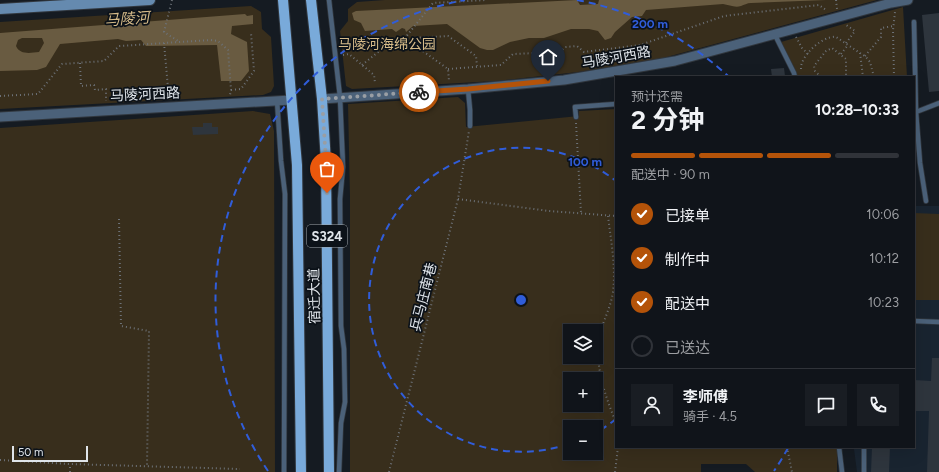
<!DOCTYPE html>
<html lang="zh">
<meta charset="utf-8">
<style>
body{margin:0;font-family:Figtree,"Noto Sans SC",sans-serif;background:#191d23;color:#f1f3f6;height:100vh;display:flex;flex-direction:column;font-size:15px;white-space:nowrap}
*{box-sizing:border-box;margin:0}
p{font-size:13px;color:#9c9ea2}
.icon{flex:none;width:22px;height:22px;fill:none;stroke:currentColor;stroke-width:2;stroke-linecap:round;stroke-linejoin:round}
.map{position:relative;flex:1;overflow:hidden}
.side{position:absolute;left:615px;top:76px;width:300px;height:372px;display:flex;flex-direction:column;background:#10141a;border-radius:0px;box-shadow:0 4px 16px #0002,0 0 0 1px #303339}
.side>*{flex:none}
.buttons{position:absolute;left:563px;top:324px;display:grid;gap:8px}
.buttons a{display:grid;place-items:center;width:40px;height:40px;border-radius:0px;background:#10141a;box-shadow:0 4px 16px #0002,0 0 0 1px #303339;font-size:20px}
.scale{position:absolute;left:12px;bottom:10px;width:76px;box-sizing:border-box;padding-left:4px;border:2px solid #e0e5ea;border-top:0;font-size:11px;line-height:14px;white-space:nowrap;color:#e0e5ea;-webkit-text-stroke:3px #0c1219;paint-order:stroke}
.pin{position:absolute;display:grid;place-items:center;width:34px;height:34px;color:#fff;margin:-41px -17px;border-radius:50% 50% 50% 0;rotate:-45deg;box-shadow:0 0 4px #0007}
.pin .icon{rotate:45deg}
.courier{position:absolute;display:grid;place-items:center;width:40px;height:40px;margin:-20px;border:3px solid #b45309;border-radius:50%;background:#fff;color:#222;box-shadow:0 1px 5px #0007}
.headline em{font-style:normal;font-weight:700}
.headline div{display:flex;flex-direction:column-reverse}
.headline{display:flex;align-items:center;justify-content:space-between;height:68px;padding:0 16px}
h1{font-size:26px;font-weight:700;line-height:30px}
.bar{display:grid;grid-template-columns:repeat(4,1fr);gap:6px 4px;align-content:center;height:48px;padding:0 16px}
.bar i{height:5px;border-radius:3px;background:#303339}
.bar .on{background:#b45309}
.bar p{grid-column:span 4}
.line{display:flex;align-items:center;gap:10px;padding:0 16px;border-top:1px solid #303339}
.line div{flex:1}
.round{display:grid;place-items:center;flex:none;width:42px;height:42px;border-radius:0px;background:#191d23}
ol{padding:0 16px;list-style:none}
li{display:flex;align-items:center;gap:12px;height:44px}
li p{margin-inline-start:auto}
li .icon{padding:4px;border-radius:50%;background:#b45309;color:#fff;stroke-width:4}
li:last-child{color:#9c9ea2}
li i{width:22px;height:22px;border:2px solid #303339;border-radius:50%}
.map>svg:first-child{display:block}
.built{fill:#192430}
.green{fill:#382e1c;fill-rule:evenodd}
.water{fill:#695b41;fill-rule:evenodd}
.building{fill:#2e353d}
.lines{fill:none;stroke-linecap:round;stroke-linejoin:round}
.lane-casing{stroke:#31373e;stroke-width:6}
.street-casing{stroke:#31373e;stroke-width:11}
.secondary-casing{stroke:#31373e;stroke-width:12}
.primary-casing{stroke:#31373e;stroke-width:12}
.path{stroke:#6d7278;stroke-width:2;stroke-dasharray:1 3;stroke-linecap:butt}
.lane{stroke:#4b6179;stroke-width:4.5}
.street{stroke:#4b6179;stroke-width:9}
.secondary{stroke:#658aaf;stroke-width:10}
.primary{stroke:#79aada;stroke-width:10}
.done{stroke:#999ea4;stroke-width:4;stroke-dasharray:0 7.2}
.route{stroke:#b45309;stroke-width:5}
.ring{fill:none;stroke:#305dda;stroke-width:2;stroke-dasharray:7 5}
.labels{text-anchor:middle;stroke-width:3.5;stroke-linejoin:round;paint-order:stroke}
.shield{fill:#0c1219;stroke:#a0a6ab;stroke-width:1}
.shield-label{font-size:13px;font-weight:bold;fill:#e0e5ea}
.park-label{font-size:14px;fill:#d6bb89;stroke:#0c1219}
.street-label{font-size:14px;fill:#e0e5ea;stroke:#0c1219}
.water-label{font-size:15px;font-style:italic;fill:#d6bb89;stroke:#0c1219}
.centre{fill:#305dda;stroke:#0c1219;stroke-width:2}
.ring-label{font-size:12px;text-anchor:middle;font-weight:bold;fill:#305dda;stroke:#0c1219;stroke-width:3.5;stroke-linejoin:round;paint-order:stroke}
</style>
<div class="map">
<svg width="939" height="472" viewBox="0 0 939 472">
<rect width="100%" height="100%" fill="#151b22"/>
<path class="built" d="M914,206H939V472H857L854,449L859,448V447H914Z"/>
<path class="green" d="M385,0H877L663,58L578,72L496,81L352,89L346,86L340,31L348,21V9L357,2Z
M251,6L261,12L262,29L271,37L274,86L271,92L263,95L0,109V22Z
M903,7L907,77H796L795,71L781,42Z
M458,97L465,103L466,127L579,116V111L616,109V447H837V472H755L746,464H701V472H350V197L348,104ZM570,331H596V357H570ZM570,379H596V405H570ZM570,427H596V453H570Z
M253,111L270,114L274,131L275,472H0V128Z
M914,213L939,214V300H914Z"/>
<path class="water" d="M577,0L580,5L598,4L599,0H826L751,3C747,3 744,5 741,6C735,8 729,5 723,4L646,10L642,16L632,17L615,32L611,38L605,40L598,31L589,29H571L544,38H529L510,42L493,50H487L480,48L447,24L413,26L406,32L405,29L402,28L396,32L392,29L365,31L361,23L354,20L352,13L356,11Z
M245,14L247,16L253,15V24L232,26L231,34L247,42L249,71L241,81H221L217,45L146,46L141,40L126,41L118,39L60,44L46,67L37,70L0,71V33ZM22,38H42L44,43L39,52C30,53 20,55 16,46L18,40Z"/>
<path class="building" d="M939,13V91L929,92L922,15Z
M784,68L785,76L772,77L771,69Z
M203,123H212V127H218V134L193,135L192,127H203Z
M932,358H939V472H927L929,411H914V380L931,381Z
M872,447H890L889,472H871Z"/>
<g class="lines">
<defs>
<path id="lane" d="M329,0L340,97L343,167L340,199L341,326L344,349L345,402L341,423L339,472
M914,22L916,112L920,163L926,201
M775,35L794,73L795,77
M468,89L470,110V126
M277,100L281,161L285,194L284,472
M916,112L939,103
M576,117L575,107L616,104
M914,321L939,322
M839,447L842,472
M864,472V447"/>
<path id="street" d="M322,99L468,89L564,80L675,61L891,3L908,0
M0,117L291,100"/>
<path id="secondary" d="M0,9L150,0"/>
<path id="primary" d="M283,0L297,165L301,472
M311,0L322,99L326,162L329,472"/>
</defs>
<use href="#lane" class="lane-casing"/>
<use href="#street" class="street-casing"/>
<use href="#secondary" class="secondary-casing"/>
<use href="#primary" class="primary-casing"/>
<path class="path" d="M172,0L164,32L178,41
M836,0L837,9
M796,37L802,48L808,54
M164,43L169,99
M846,43L855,31L846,25
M397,48L433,3L486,0
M405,48L412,38L448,36L476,56L477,66
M860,53L863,77
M841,54L848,45
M343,55L349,54L374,75L375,83
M865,56L881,37V28L894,26
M80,63L81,86L94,85L95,90L106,89V101
M362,65L382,49L417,47L448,69L449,81
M448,69L501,65L513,54L560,52L565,47L577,46L584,52L640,45L724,16L819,5L826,10
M801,69C800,56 823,35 836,37L866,57L870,62L874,77
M821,77L815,71L814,66L826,51L832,48L846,59V77
M894,77L893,30L895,12
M231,90L241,89L254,71L251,33
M0,96L38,94L62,64L104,61L119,46L211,40L218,41L228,50L231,90L230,95
M576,123L581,213
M458,199L549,211L616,216
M608,216C611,241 616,267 613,292C611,305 606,315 602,327C592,361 604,392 616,423
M119,219L121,326L149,331L147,466
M787,447L792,472
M0,460L70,464L240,469
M70,472V464
M389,472L458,199L469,131
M615,472L618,447"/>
<use href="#lane" class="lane"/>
<use href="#street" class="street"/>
<use href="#secondary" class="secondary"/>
<use href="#primary" class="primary"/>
</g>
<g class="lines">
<path class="done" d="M327,193L326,162L322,99L419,92"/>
<path class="route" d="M419,92L468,89L548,81"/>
</g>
<g class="ring">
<path d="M616 419A152 152 0 0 1 597 432M569 444A152 152 0 1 1 616 181"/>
<path d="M788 448A305 305 0 0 1 774 471M268 471A305 305 0 0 1 465 0M577 0A305 305 0 0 1 729 77"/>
</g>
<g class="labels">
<rect class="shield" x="307" y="225" width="40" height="22" rx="3"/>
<g class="shield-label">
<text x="327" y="241">S324</text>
</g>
<g class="park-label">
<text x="387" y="49">马陵河海绵公园</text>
</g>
<g class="street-label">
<text transform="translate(616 57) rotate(-10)" y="5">马陵河西路</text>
<text transform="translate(145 94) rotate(-3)" y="5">马陵河西路</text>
<text transform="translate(314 296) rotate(-91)" y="5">宿迁大道</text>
<text transform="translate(423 297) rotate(-76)" y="5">兵马庄南巷</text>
</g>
<g class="water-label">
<text transform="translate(127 19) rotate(-4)" y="5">马陵河</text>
</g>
</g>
<circle cx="521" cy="300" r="6" class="centre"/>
<g class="ring-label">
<text x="650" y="28">200 m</text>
<text x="585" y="166">100 m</text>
</g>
</svg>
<div class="buttons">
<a><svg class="icon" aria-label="layers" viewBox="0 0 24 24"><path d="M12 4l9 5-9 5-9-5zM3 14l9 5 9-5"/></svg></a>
<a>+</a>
<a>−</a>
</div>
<div class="scale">50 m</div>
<div class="pin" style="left:327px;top:193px;background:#ea580c"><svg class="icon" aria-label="bag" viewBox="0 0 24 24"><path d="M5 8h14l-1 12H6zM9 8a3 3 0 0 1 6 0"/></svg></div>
<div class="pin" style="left:548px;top:81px;background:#1f2937"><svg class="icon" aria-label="home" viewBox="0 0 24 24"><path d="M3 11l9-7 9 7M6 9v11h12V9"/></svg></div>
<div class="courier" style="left:419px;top:92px"><svg class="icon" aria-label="bike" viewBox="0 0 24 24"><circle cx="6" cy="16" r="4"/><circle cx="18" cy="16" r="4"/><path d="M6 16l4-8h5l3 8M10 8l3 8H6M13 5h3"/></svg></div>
<section class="side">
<div class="headline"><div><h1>2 分钟</h1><p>预计还需</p></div><em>10:28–10:33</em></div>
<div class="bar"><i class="on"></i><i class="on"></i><i class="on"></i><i></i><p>配送中 · 90 m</p></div>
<ol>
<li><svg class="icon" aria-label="check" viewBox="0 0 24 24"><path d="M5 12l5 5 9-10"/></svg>已接单<p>10:06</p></li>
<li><svg class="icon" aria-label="check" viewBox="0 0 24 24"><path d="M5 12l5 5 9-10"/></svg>制作中<p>10:12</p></li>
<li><svg class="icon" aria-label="check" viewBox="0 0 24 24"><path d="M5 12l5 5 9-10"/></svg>配送中<p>10:23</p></li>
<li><i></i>已送达</li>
</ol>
<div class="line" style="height:72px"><a class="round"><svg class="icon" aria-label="person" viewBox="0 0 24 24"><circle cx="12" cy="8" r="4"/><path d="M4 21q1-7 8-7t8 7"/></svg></a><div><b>李师傅</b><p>骑手 · 4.5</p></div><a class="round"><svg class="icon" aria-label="chat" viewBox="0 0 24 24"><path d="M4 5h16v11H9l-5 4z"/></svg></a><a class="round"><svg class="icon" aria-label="phone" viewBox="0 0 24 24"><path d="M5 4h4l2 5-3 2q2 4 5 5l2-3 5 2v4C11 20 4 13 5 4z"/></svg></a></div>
</section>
</div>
